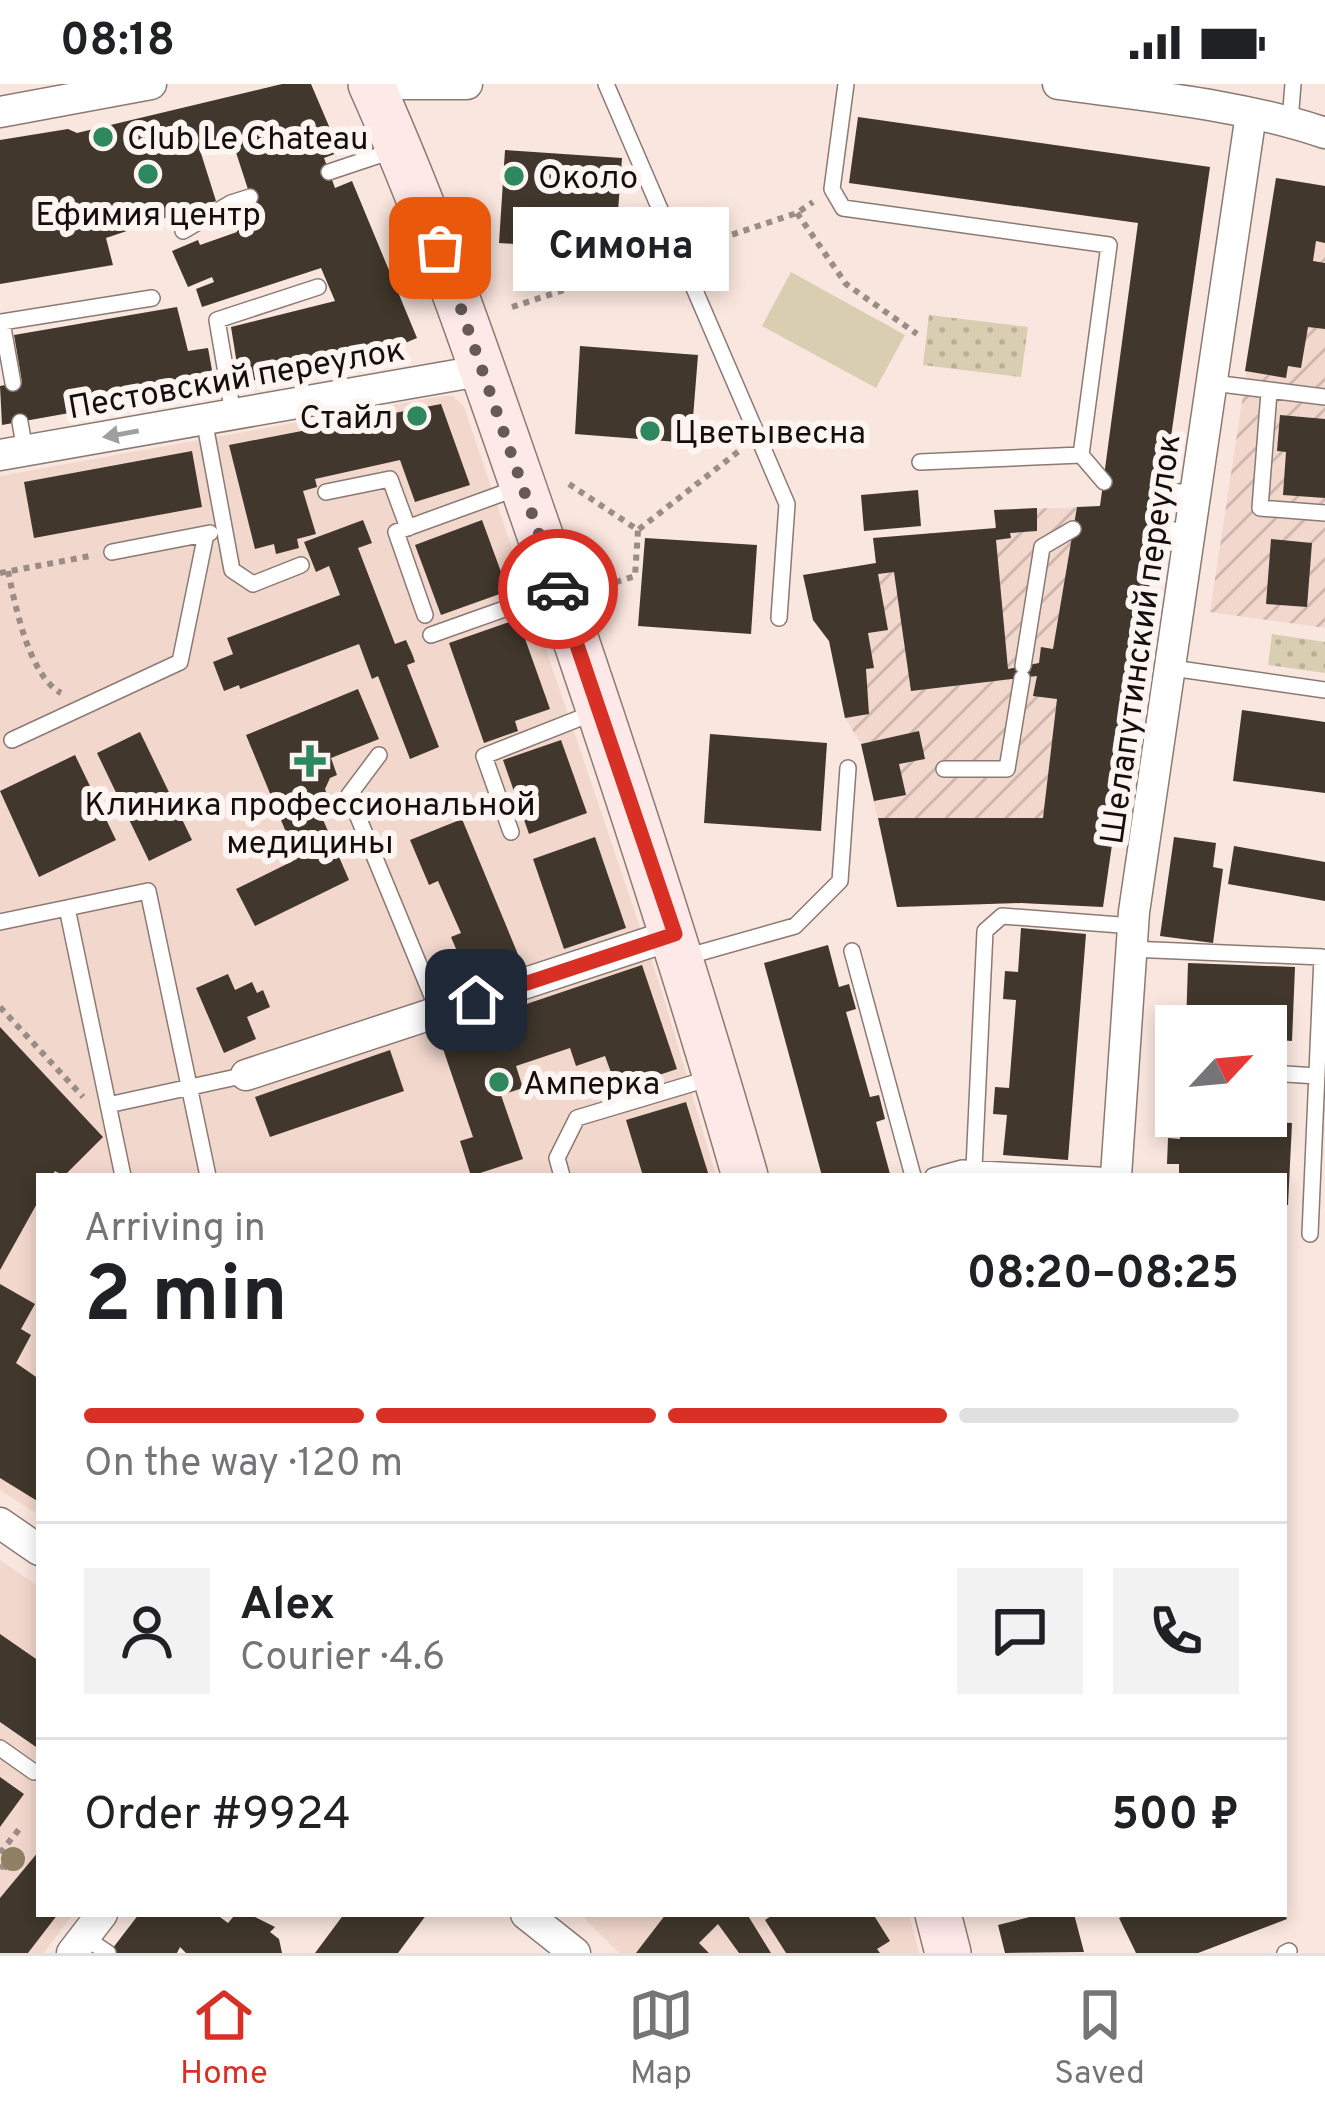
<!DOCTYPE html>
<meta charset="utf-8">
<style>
body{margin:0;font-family:Overpass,sans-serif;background:#f2f2f2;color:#202124;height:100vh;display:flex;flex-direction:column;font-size:45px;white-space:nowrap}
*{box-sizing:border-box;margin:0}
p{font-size:39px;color:#757577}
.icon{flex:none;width:66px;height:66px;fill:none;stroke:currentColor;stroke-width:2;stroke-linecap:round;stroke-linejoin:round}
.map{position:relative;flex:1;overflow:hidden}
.details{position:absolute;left:36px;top:1089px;width:1251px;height:744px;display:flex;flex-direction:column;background:#fff;border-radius:0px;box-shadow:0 6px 18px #0003}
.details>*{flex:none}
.needle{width:78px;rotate:64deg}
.tools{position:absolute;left:1155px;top:921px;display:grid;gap:24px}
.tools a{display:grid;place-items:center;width:132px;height:132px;border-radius:0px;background:#fff;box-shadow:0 6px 18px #0003;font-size:60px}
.pin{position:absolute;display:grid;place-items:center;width:102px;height:102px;color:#fff;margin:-51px;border-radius:24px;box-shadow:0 6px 18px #0006}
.courier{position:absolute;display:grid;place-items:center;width:120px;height:120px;margin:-60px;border:9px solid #d93025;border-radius:50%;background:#fff;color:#222;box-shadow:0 3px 15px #0007}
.bubble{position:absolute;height:84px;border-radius:0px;background:#fff;box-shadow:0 6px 18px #0003;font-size:39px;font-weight:700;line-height:84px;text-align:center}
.summary em{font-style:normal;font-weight:700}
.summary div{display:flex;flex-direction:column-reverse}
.summary{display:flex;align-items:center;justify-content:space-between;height:204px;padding:0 48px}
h1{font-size:78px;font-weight:700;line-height:90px}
.bar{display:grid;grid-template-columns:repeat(4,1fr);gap:18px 12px;align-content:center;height:144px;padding:0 48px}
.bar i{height:15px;border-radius:9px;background:#e0e0e0}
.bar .on{background:#d93025}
.bar p{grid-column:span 4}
.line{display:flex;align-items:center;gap:30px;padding:0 48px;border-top:3px solid #e0e0e0}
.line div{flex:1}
.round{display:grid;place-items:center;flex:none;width:126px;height:126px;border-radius:0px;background:#f2f2f2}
.status{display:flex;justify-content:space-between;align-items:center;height:84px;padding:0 60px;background:#fff;direction:ltr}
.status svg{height:33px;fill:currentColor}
.tabs{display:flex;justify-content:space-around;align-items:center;height:168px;border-top:3px solid #e0e0e0;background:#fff;font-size:33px;color:#757577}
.tabs a{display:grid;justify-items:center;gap:6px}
.tabs .on{color:#d93025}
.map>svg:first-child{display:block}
.built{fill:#f2d7cd}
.industrial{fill:url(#industrial-furrows)}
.grass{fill:#d9ceb2}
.park{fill:url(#park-dots)}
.building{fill:#41372c}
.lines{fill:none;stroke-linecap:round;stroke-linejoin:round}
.lane-casing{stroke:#8b7a73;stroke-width:18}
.street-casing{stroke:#8b7a73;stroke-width:33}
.secondary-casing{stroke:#8b7a73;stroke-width:48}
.path{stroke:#9a8c86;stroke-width:6;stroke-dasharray:6 6;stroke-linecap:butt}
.lane{stroke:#fff;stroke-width:15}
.street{stroke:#fff;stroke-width:30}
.secondary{stroke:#fee9e9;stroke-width:45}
.tree{fill:#908064}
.oneway{fill:#a19f9e}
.done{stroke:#655a56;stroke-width:12;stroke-dasharray:0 21.6}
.route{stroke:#d93025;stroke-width:15}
.poi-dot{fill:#2d885e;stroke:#fdf5f2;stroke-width:4.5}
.labels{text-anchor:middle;stroke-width:12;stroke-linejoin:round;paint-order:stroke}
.poi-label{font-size:33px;fill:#150e0c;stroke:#fdf5f2;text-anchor:start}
.street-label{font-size:33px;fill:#150e0c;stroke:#fdf5f2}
</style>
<div class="status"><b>08:18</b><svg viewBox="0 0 49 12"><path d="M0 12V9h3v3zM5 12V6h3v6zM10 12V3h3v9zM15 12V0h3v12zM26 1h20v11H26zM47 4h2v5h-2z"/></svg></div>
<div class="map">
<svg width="1325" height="1869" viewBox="0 0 1325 1869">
<defs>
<pattern id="industrial-furrows" width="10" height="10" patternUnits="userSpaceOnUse" patternTransform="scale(3)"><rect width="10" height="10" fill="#f2d7cd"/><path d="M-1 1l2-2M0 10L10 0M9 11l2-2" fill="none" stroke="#cfb7af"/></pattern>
<pattern id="park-dots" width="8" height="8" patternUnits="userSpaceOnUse" patternTransform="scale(3)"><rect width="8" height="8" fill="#d9ceb2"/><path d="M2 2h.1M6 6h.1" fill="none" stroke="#b9b098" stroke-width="1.8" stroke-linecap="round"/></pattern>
</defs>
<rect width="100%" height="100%" fill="#f9e6de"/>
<path class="built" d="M443,312H453L464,323L662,908L716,1092H39V1431L0,1406V392Z
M0,1476L39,1503V1830H73L44,1869H0Z
M580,1830H909L919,1869H619Z"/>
<path class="industrial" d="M1276,94L1325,102V544L1210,528Z
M1160,421L1103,823L1021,819L897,823L861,660L845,634L829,557L813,536L803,491L876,479L873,454L995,444L994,426Z"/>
<path class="grass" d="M791,188L905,251L876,304L762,242Z"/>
<path class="park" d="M929,231L1028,243L1021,293L923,281Z
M1272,550L1325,558V589L1268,581Z"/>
<path class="building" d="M282,0H311L340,68L324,74L335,104L352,97L417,254L369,274L240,299L231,243L335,217L321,184L202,223L196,205L214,198L212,193L188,203L172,167L198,156L200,161L237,148L234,137L256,130L231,53L199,63L216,117L106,154L113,181L0,200V56L68,45L77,49Z
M858,33L1210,83L1103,823L1021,819L897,823L878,734H1043L1057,615L1033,612L1037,592L911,607L894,488L878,490L888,546L868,549L874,584L866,585L869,630L845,634L829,557L813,536L803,491L876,479L873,454L996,444L994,426L1037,424V447L1010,449L1011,454L996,456L1008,585L1039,579L1041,563L1053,565L1077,423L1100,422L1138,139L849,99Z
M505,66L622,74L615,167L499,159Z
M1276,94L1325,102V159L1316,157L1313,177L1325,179V245L1308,243L1301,284L1288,282L1286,294L1245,287Z
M177,223L188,267L208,264L215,303L2,341L0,302L22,298L14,251Z
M580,262L698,271L691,359L575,350Z
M441,320L470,401L415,418L400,376L315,395L317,403L303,407L316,450L297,455L299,464L276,470L274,460L255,465L229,361Z
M1280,331L1325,335V414L1283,411L1286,368L1277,367Z
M192,367L202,423L34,454L24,398Z
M918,406L921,442L864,447L861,411Z
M363,436L372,459L358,464L395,560L406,556L413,572L415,578L407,581L439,663L410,675L378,592L372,595L359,560L240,605L239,601L224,607L213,578L233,570L227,554L340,511L329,482L316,488L304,458Z
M482,436L508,507L441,531L415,461Z
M645,454L757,461L751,550L638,542Z
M1271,455L1312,459L1307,523L1266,520Z
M518,535L550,625L515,637L518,647L484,659L449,559Z
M358,605L379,655L331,674L337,691L330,694L325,705L330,719L318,724L349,796L255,842L236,805L297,775L246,651Z
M1242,626L1325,638V709L1233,697Z
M919,647L925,675L899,680L906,711L874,717L861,660Z
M140,648L192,756L149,777L97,669Z
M710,650L827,659L821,747L704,739Z
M561,656L587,729L529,750L503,676Z
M75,671L116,756L39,793L0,707Z
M462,735L522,880L479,895L468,868L459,872L451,853L461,849L438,797L429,801L410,756Z
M595,753L626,844L564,865L533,775Z
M1174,753L1216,759L1213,783L1223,785L1213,859L1160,852Z
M1234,762L1325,778V817L1228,800Z
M1021,844L1086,850L1068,1076L1003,1071L1007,1031L993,1030L995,1003L1009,1004L1016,916L1003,915L1005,887L1018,888Z
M828,861L839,903L849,900L856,925L846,928L870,1013L879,1011L885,1035L876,1038L890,1090L881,1092H822L764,879Z
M1188,879L1295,883L1292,957L1266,955V942H1186Z
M642,881L677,985L617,1005L605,972L576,982L570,964L516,982L523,1004L501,1011L523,1075L471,1092L460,1057L473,1053L438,950Z
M228,890L235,906L252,898L257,909L263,906L270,923L247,933L256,955L224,969L196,904Z
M0,943L103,1053L64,1092L55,1087L52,1092H39V1116L0,1186Z
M390,966L404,1007L270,1053L255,1013Z
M686,1018L709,1092H643L626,1036Z
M1181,1032H1246L1245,1037L1292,1039L1288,1121H1284V1092H1179V1080H1167L1168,1054L1180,1055Z
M0,1200L35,1220L21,1245L31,1251L16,1279L39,1295V1418L0,1394Z
M0,1550L39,1577V1665L0,1638Z
M0,1693L24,1710L0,1743Z
M39,1767V1830H58L28,1869H0V1814Z
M139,1830H216L228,1839L234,1832L249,1830L275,1843L270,1848L279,1855L282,1869H186L180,1863L177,1869H109Z
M344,1830H427L398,1869H315Z
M666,1830H747L771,1869H739L718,1840L699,1859L709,1869H636Z
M774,1830H873L890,1857L877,1865L880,1869H786L765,1836Z
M1041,1830H1074L1084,1868L1005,1869L998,1841Z
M1128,1830H1285L1287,1835L1198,1869H1136L1119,1834Z"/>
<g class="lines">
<defs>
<path id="lane" d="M606,0L787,420L779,534
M846,0L832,105L843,124L1109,161L1081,371L1104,398
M1290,37L1293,0
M329,88L395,66
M183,147L231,119L250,113
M13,299L2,238L152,214
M1213,299L1325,313
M1269,308L1260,424L1325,429
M233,330L217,236L318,203
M204,335L232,486L253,500L301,481
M20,338L25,367
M920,378L1081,371
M1162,406L1197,410
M326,408L390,395L408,444
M1156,444L1192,448
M112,468L210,449
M425,531L396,448L520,403
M431,551L552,508
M1023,582L1042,463L1073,445
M1172,584L1325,606
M12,656L180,578L206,450
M379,671L349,711L439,929
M944,685H1007L1022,594
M511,748L484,672L598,627
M0,838L67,824
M1130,865L1322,873L1310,1150
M852,867L913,1092
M685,873L795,842L840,797L848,684
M1270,989L1317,992
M108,1021L246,991
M974,1084L985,847L1002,832L1133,842
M123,1092L67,824L148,807L208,1092
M562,1092L557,1074L577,1034L714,993
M933,1092L962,1084L1116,1092
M0,1664L34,1688L39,1687
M84,1853L108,1869
M1285,1869L1289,1867"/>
<path id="street" d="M371,0H467
M1058,0C1147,12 1239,20 1325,49
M0,28L151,0
M0,371L485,286
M246,991L675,850
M1116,1092L1134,828L1251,30
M0,1439L39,1466
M526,1830L575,1869
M72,1869L102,1830"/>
<path id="secondary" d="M371,0C438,150 489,305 543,460C615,669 684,879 745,1092
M938,1830L948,1869"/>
</defs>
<use href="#lane" class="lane-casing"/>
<use href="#street" class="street-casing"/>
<use href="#secondary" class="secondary-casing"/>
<path class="path" d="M797,129L846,200L917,250
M698,162L797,129L813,118
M512,223L656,176
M569,400L638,446L739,367
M8,487C15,521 29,592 61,609
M0,489L90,472
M604,502L635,492L638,446
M0,923L83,1013
M0,1769L20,1744
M0,1781L4,1784L0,1789"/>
<use href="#lane" class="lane"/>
<use href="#street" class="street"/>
<use href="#secondary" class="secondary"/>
</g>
<circle class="tree" cx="13" cy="1775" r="12"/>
<defs><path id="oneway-solid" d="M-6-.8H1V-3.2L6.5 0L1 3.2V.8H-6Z" transform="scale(3)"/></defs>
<use class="oneway" href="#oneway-solid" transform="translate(121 350) rotate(170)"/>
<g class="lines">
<path class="done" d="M440,164L558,505"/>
<path class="route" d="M476,916L675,850L558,505"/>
</g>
<g class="poi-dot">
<circle cx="103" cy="53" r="12"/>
<circle cx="148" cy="90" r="12"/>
<circle cx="514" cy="92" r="12"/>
<circle cx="417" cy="332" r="12"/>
<circle cx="650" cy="347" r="12"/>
<path d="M304 659h12v12h12v12h-12v12h-12v-12h-12v-12h12z"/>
<circle cx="499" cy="998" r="12"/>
</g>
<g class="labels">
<g class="poi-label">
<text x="127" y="65">Club Le Chateau</text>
<text x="538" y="104">Около</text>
<text x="148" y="141" text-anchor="middle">Ефимия центр</text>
<text x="393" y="344" text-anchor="end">Стайл</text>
<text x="674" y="359">Цветывесна</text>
<text x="310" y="731" text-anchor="middle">Клиника профессиональной<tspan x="310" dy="38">медицины</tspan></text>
<text x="523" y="1010">Амперка</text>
</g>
<g class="street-label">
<text transform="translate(236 293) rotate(-10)" y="12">Пестовский переулок</text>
<text transform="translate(1139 555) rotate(-82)" y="12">Шелапутинский переулок</text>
</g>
</g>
</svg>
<div class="tools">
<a><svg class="needle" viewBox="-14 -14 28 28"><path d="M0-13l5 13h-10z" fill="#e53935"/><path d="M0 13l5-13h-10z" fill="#757577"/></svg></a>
</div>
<div class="pin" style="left:440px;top:164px;background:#ea580c"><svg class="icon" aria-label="bag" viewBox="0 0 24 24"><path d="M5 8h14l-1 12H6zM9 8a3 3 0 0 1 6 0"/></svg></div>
<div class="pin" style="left:476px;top:916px;background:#1f2937"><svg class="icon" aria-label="home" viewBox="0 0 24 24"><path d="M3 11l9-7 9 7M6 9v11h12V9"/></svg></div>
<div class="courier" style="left:558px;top:505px"><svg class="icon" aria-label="car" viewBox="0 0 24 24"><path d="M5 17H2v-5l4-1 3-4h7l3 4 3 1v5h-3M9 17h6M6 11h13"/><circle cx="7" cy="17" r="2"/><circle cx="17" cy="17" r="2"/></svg></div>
<div class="bubble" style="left:513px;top:123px;width:216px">Симона</div>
<section class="details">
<div class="summary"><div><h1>2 min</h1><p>Arriving in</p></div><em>08:20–08:25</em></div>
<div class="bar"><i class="on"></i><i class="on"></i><i class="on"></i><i></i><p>On the way · 120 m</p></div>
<div class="line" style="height:216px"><a class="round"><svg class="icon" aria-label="person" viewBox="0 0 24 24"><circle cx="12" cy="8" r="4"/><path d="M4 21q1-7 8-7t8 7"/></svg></a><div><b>Alex</b><p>Courier · 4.6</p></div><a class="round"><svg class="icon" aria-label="chat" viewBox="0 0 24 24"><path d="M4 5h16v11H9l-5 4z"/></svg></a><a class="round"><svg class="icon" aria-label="phone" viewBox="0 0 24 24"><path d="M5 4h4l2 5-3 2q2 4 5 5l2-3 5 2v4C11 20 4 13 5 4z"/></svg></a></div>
<div class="line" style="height:156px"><div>Order #9924</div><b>500 ₽</b></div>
</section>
</div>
<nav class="tabs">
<a class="on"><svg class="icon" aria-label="home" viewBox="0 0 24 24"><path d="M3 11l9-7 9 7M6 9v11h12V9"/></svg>Home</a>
<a><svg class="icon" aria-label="map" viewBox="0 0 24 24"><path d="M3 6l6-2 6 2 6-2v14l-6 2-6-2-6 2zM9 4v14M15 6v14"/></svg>Map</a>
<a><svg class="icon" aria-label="saved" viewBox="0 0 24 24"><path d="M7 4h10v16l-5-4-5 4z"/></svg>Saved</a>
</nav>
